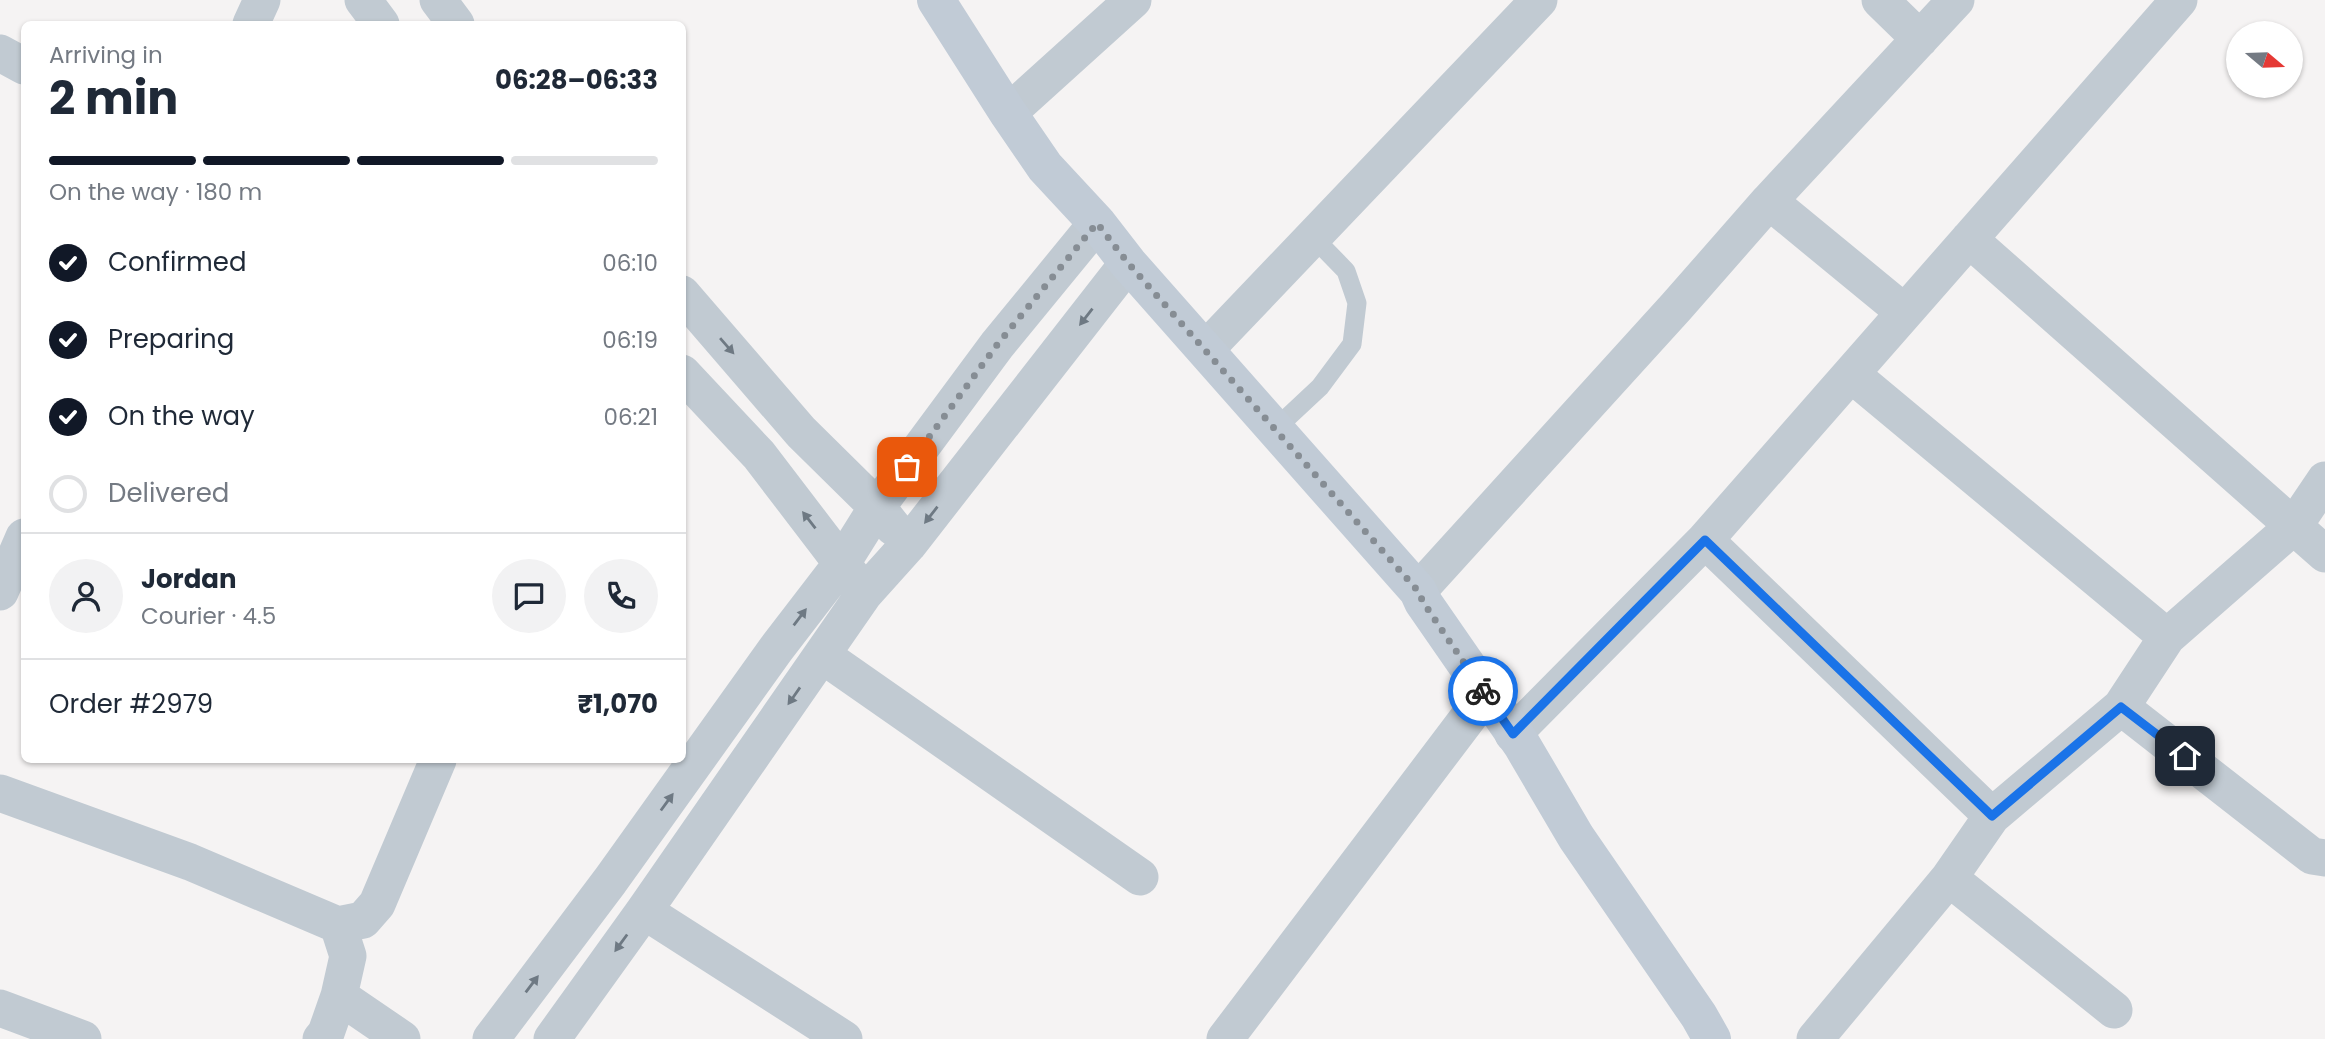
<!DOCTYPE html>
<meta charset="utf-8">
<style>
body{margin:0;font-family:Poppins,sans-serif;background:#f2f2f3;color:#1f2937;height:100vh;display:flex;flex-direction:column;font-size:26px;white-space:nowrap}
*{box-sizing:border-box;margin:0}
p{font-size:23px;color:#747a83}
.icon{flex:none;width:38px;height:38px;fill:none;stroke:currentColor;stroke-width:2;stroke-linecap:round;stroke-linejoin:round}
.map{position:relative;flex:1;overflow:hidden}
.sheet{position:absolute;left:21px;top:21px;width:665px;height:742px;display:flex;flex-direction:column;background:#fff;border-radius:10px;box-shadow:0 2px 5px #0004}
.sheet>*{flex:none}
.needle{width:46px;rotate:109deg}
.fabs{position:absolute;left:2226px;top:21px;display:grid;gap:14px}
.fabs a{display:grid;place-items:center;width:77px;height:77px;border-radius:50%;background:#fff;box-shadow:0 2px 5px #0004;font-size:35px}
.pin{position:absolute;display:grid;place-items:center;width:60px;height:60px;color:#fff;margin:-30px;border-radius:14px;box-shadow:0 4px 10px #0006}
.courier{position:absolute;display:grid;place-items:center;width:70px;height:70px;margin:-35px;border:5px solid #1a73e8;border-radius:50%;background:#fff;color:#222;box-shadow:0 2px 9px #0007}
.headline em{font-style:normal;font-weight:700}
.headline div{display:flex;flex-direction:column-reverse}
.headline{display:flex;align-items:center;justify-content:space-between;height:119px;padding:0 28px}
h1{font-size:46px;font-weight:700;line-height:52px}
.bar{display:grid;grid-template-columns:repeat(4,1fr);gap:10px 7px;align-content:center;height:84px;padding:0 28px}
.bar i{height:9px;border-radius:5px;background:#e0e1e3}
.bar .on{background:#111827}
.bar p{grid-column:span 4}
.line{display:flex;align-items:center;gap:18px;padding:0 28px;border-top:2px solid #e0e1e3}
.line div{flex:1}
.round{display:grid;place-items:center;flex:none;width:74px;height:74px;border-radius:37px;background:#f2f2f3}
ol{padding:0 28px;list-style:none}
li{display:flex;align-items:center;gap:21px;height:77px}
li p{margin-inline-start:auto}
li .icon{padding:7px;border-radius:50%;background:#111827;color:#fff;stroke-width:4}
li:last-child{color:#747a83}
li i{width:38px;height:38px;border:4px solid #e0e1e3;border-radius:50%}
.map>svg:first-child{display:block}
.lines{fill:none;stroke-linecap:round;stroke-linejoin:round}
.lane{stroke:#c1cad2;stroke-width:19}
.street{stroke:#c1cad2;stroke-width:37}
.secondary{stroke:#c1cbd6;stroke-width:38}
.oneway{fill:#6e7983}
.done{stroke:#868d94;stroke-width:7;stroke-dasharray:0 12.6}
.route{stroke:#1a73e8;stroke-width:9}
</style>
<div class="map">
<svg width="2325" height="1039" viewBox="0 0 2325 1039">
<rect width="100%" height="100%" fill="#f5f3f3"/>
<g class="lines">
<path class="lane" d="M1275,429L1320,387L1352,344L1357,303L1346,271L1313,237"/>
<path class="street" d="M363,0L381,24
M438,0L456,24
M1880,0L1920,39
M251,24L262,0
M0,53L24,66
M1008,113L1133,0
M1969,239L2325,554
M682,294L801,432L877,507L893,527
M1904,312L1769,201L1956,0
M1206,349L1539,0
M682,373L759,455L856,582
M1851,374L2167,637
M1418,591L1676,307L1769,201
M0,592L24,537
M822,655L1140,877
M2121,707L2312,856L2325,858
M1513,734L1705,540
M0,793L190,862L338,925L348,956L339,996
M1992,816L1705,540L2179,0
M1949,878L2114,1010
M644,911L844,1039
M338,925L363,920L377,904L438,760
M0,1008L83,1039
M321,1039L326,1033L339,996L402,1039
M491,1039L610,881L776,649L842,563L877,507L997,345L1097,223
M552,1039L644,911L864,594L908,545L1128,263
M1225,1039L1486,694
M1815,1039L1949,878L1992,816L2121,707L2167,637L2294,526L2325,480"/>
<path class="secondary" d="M936,0L1008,113L1045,167L1097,223L1128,263L1418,591L1423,602L1522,745L1576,837L1699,1016L1712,1039"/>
</g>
<defs><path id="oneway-solid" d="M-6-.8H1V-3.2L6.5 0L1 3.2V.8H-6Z" transform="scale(1.75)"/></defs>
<g class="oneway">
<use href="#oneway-solid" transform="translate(1086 317) rotate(128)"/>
<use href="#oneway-solid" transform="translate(727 346) rotate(49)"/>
<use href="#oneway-solid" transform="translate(931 515) rotate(128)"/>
<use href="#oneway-solid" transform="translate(809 520) rotate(-128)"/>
<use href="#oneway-solid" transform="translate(800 617) rotate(-53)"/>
<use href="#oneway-solid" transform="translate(794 696) rotate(125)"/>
<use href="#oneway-solid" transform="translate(667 802) rotate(-54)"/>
<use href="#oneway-solid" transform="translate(621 943) rotate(126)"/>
<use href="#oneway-solid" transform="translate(532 984) rotate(-53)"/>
</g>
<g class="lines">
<path class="done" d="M907,467L997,345L1097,223L1128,263L1418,591L1423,602L1483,691"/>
<path class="route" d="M1483,691L1513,734L1705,540L1992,816L2121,707L2185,756"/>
</g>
</svg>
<div class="fabs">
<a><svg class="needle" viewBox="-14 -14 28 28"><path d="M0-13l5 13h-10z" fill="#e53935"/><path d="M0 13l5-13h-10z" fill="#747a83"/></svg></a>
</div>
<div class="pin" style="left:907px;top:467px;background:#ea580c"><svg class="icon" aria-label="bag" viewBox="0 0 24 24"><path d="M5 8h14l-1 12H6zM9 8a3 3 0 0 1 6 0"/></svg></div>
<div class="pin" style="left:2185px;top:756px;background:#1f2937"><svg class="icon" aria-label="home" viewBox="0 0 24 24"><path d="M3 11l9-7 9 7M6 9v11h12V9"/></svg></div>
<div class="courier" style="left:1483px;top:691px"><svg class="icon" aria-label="bike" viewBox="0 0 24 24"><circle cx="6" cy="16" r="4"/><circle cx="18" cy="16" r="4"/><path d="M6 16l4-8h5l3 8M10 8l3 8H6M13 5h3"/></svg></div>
<section class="sheet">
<div class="headline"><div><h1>2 min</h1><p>Arriving in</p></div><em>06:28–06:33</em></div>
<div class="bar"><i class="on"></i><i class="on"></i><i class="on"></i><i></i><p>On the way · 180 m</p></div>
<ol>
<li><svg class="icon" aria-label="check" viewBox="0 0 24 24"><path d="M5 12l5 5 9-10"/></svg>Confirmed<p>06:10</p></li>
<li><svg class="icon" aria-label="check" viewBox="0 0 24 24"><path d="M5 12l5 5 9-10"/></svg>Preparing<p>06:19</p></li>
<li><svg class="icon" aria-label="check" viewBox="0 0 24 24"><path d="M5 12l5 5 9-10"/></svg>On the way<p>06:21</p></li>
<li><i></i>Delivered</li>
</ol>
<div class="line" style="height:126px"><a class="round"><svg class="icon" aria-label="person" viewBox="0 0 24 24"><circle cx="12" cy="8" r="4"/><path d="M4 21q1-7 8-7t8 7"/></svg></a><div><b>Jordan</b><p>Courier · 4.5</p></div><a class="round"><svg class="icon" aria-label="chat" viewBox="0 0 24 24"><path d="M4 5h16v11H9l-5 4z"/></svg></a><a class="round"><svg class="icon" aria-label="phone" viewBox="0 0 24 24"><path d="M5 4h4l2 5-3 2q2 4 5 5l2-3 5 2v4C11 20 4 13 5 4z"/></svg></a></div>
<div class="line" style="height:91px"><div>Order #2979</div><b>₹1,070</b></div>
</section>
</div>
